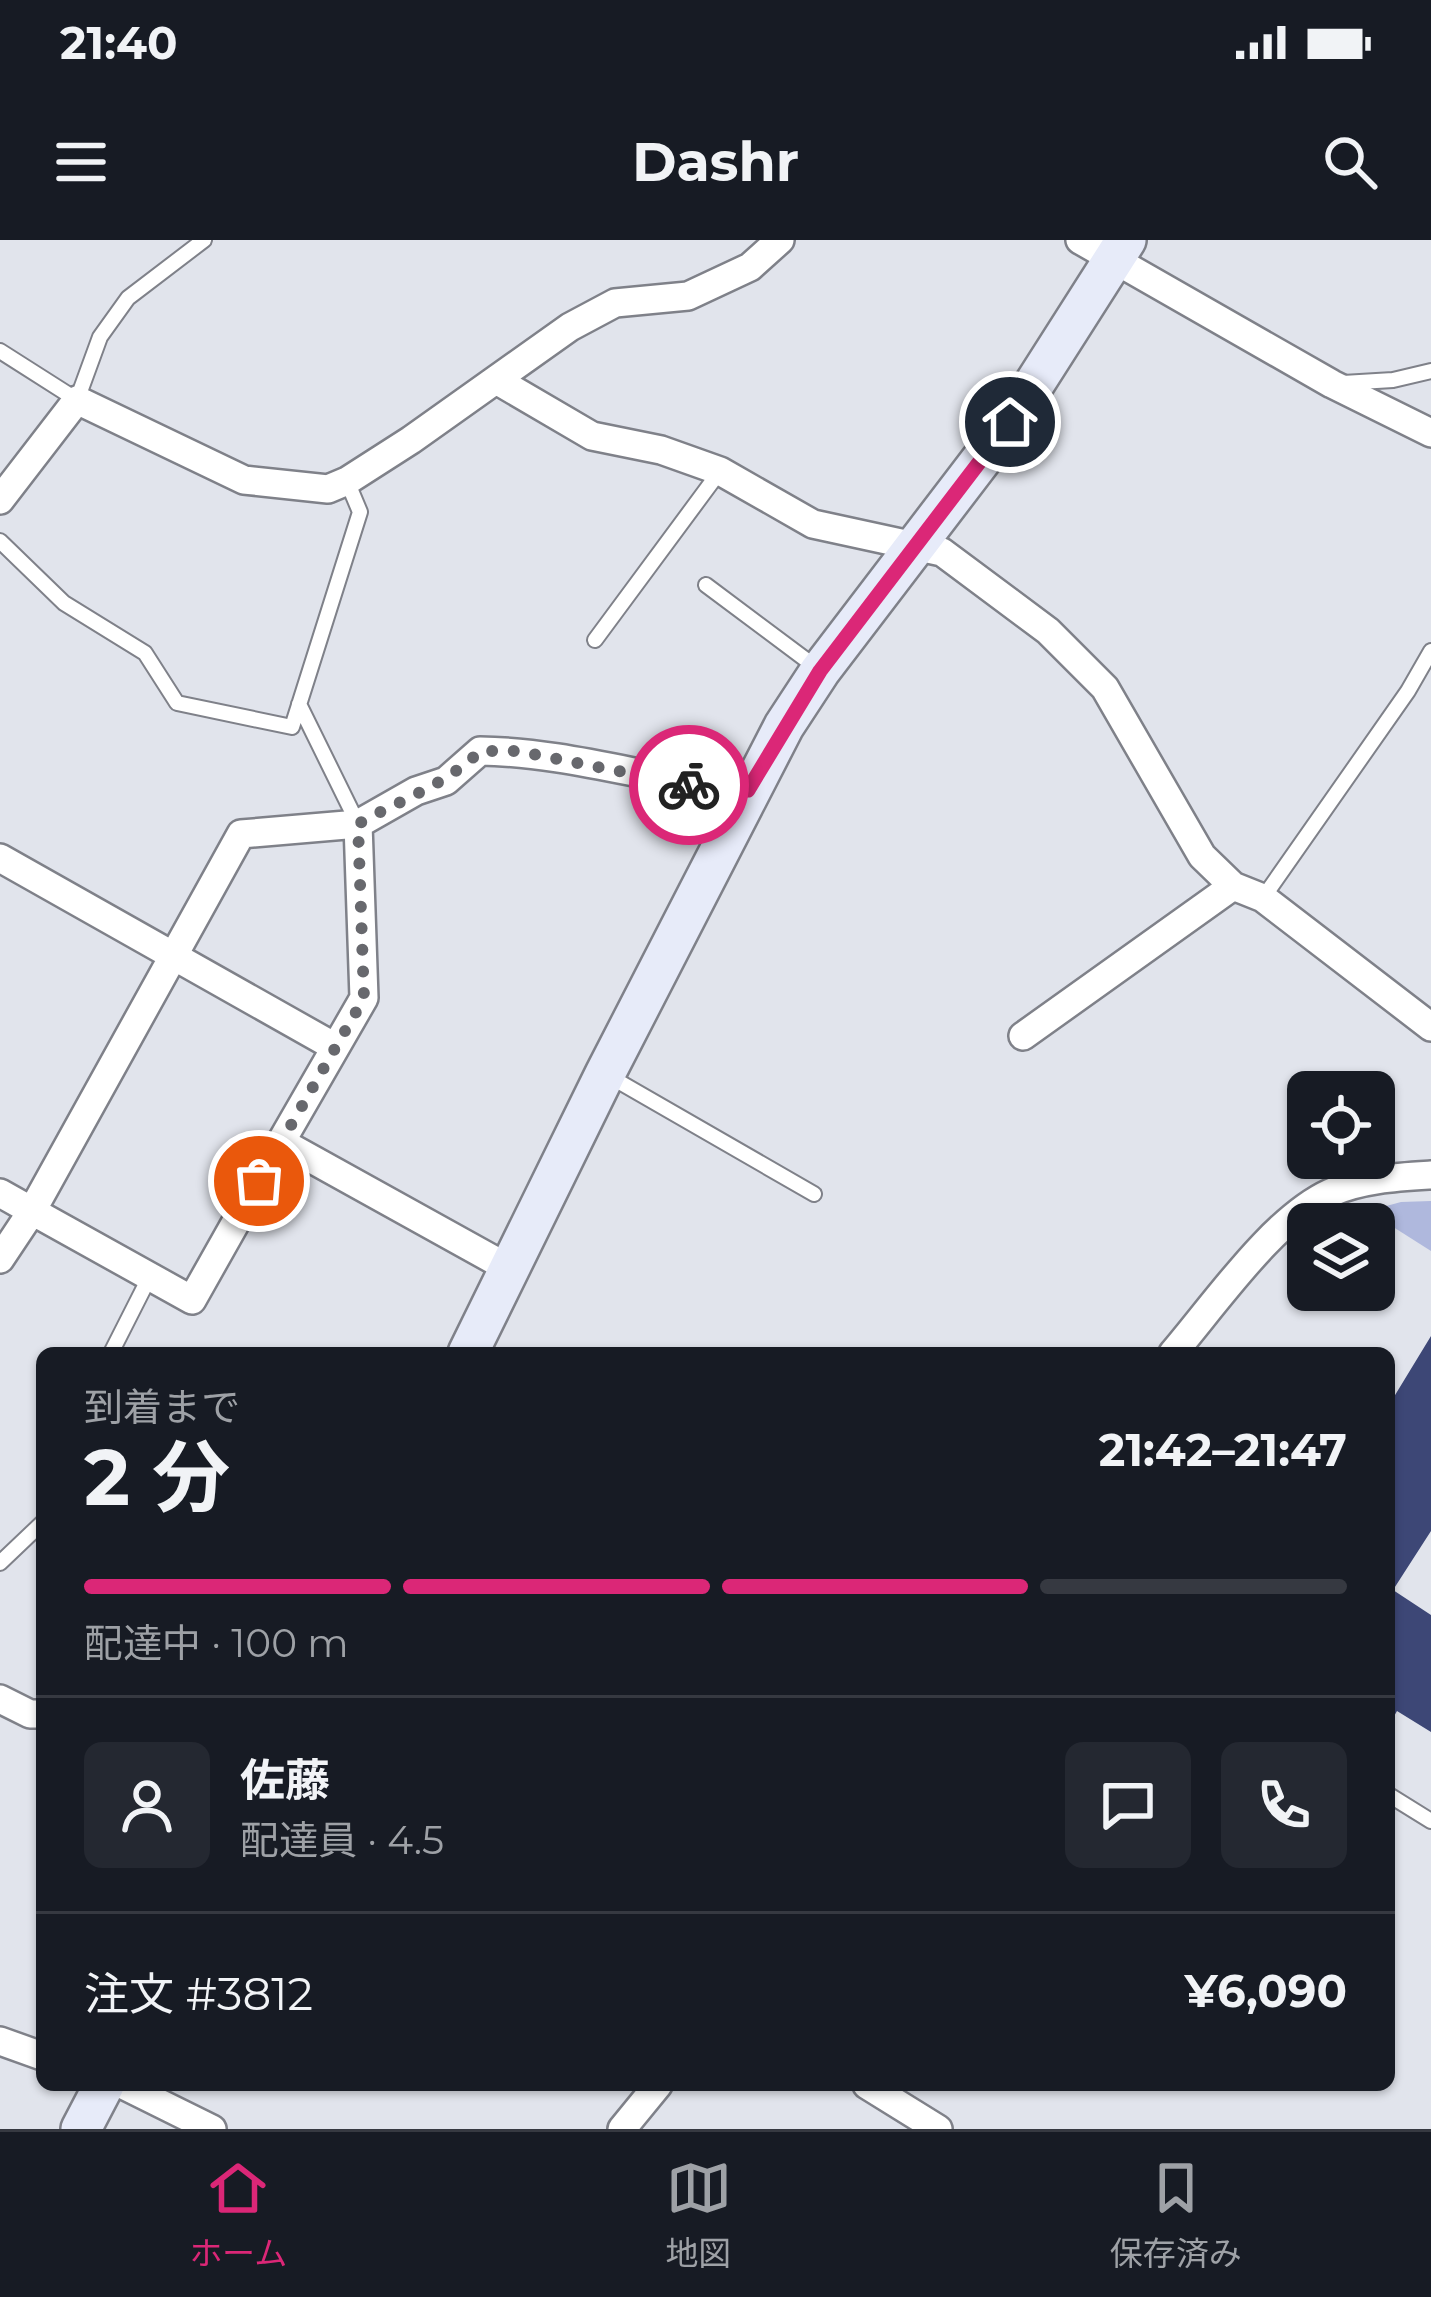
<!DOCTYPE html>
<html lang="ja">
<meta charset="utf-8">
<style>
body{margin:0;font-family:Montserrat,"Noto Sans JP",sans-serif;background:#242831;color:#f1f3f6;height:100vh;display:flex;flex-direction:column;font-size:45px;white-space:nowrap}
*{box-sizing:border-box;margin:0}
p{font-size:39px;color:#9ea1a6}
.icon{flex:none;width:66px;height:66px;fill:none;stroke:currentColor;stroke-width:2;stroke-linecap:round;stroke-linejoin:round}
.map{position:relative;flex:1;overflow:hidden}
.sheet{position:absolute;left:36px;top:1107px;width:1359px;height:744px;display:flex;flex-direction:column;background:#171b24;border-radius:18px;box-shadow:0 3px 9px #0004}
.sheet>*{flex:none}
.tools{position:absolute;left:1287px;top:831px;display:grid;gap:24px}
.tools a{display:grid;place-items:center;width:108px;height:108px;border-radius:18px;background:#171b24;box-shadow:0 3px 9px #0004;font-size:60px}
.pin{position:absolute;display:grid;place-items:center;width:102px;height:102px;color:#fff;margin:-51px;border:6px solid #fff;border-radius:50%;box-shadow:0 3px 12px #0007}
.courier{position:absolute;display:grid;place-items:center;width:120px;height:120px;margin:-60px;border:9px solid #db2777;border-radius:50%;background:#fff;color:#222;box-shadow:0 3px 15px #0007}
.head em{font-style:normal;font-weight:700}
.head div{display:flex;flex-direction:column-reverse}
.head{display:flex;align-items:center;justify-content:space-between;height:204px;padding:0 48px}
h1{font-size:78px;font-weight:700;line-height:90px}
.bar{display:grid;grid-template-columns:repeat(4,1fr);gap:18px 12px;align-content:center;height:144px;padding:0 48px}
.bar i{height:15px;border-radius:9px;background:#363941}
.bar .current{background:#db2777}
.bar p{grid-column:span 4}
.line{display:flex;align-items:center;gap:30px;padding:0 48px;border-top:3px solid #363941}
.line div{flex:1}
.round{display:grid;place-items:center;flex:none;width:126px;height:126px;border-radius:18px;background:#242831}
.status{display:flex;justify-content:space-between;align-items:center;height:84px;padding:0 60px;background:#171b24;direction:ltr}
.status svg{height:33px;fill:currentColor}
header{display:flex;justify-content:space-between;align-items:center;height:156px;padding:0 48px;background:#171b24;font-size:54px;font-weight:700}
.tabs{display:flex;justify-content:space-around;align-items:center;height:168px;border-top:3px solid #363941;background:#171b24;font-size:33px;color:#9ea1a6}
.tabs a{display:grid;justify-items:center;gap:6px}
.tabs .current{color:#db2777}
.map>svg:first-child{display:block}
.green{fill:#afb8dd}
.building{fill:#3d4776}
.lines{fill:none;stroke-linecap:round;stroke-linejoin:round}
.lane-casing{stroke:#7f8189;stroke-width:18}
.street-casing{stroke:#7f8189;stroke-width:32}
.secondary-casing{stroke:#7f8189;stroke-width:44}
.lane{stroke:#fff;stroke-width:14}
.street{stroke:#fff;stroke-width:27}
.secondary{stroke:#e7ebf9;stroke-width:39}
.done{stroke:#67686d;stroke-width:12;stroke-dasharray:0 21.6}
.route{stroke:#db2777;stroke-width:15}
</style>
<div class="status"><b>21:40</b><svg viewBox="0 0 49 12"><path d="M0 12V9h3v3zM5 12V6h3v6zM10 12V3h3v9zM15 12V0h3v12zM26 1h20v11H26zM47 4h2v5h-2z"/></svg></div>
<header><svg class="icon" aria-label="menu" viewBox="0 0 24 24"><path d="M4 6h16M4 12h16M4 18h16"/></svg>Dashr<svg class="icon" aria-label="search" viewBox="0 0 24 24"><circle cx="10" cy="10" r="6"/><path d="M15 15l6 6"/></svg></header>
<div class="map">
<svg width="1431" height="1889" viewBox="0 0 1431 1889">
<rect width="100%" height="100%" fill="#e1e4ec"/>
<path class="green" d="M1431,961V1011L1368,971L1401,962Z"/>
<path class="building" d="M1431,1096V1291L1393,1350L1431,1375V1492L1397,1471L1389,1485V1165Z"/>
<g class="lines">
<defs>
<path id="lane" d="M0,111L77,160L100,97L128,58L204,0
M1343,143L1393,140L1431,131
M0,301L64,363L145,413L177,463L292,487L360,272L347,241
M706,345L817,428
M595,400L720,231
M299,464L358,584
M1263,658L1408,451L1431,411
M609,836L814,954
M111,1113L150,1036
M0,1323L42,1283
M1389,1555L1431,1581"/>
<path id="street" d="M1080,0L1332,144L1431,193
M498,141L592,196L661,210L720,231L813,284L942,312L1048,391L1105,448L1202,616L1233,646L1263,658L1431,787
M0,260L77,160L244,240L328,249L347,241L411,200L570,87L615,63L688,56L750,27L780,0
M0,618L335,807
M1023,796L1233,646
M281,902L364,758L358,584
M0,953L32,971L0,1019
M510,1029L281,902L192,1060L32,971L241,594L358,584L416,551L446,541L480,511C569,512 658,542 748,551
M1173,1113C1215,1064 1273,979 1330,953C1360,939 1398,937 1431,935
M0,1459L30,1474H42
M0,1801L42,1816
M123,1845L212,1889
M867,1845L938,1889
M622,1889L658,1845"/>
<path id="secondary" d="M468,1113L605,834L784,486L820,431L1010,182L1126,0
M81,1889L104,1845"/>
</defs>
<use href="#lane" class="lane-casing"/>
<use href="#street" class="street-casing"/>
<use href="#secondary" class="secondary-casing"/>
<use href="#lane" class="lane"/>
<use href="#street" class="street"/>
<use href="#secondary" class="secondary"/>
</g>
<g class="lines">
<path class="done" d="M259,941L364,758L358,584C400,560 446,545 480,511H517L689,545"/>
<path class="route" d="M689,545L748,550L820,431L1010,182"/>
</g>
</svg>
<div class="tools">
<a><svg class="icon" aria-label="locate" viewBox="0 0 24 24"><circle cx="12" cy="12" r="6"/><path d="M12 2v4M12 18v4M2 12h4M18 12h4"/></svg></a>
<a><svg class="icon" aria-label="layers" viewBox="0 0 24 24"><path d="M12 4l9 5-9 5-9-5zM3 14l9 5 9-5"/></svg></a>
</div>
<div class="pin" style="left:259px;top:941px;background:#ea580c"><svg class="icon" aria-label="bag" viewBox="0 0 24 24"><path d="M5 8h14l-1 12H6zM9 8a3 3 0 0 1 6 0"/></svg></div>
<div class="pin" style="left:1010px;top:182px;background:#1f2937"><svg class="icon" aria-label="home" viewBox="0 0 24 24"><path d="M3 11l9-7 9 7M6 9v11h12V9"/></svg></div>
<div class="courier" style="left:689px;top:545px"><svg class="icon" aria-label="bike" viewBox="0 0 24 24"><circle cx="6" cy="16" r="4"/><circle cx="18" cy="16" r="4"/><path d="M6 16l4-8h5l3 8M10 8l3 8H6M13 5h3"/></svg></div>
<section class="sheet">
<div class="head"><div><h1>2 分</h1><p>到着まで</p></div><em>21:42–21:47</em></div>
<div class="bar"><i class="current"></i><i class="current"></i><i class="current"></i><i></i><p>配達中 · 100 m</p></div>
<div class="line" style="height:216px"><a class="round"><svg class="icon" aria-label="person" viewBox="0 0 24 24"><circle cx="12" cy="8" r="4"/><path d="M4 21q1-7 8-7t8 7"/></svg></a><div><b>佐藤</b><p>配達員 · 4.5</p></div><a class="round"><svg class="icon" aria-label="chat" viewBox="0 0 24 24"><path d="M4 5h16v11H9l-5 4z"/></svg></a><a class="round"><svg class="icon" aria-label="phone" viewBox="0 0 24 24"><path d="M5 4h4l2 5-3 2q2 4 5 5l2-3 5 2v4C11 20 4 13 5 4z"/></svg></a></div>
<div class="line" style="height:156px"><div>注文 #3812</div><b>¥6,090</b></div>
</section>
</div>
<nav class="tabs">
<a class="current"><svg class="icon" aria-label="home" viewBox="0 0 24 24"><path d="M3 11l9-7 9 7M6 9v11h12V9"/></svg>ホーム</a>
<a><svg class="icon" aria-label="map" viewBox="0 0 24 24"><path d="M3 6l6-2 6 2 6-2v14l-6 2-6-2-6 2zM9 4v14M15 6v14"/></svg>地図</a>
<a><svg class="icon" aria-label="saved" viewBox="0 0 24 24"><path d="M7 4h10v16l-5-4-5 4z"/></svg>保存済み</a>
</nav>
